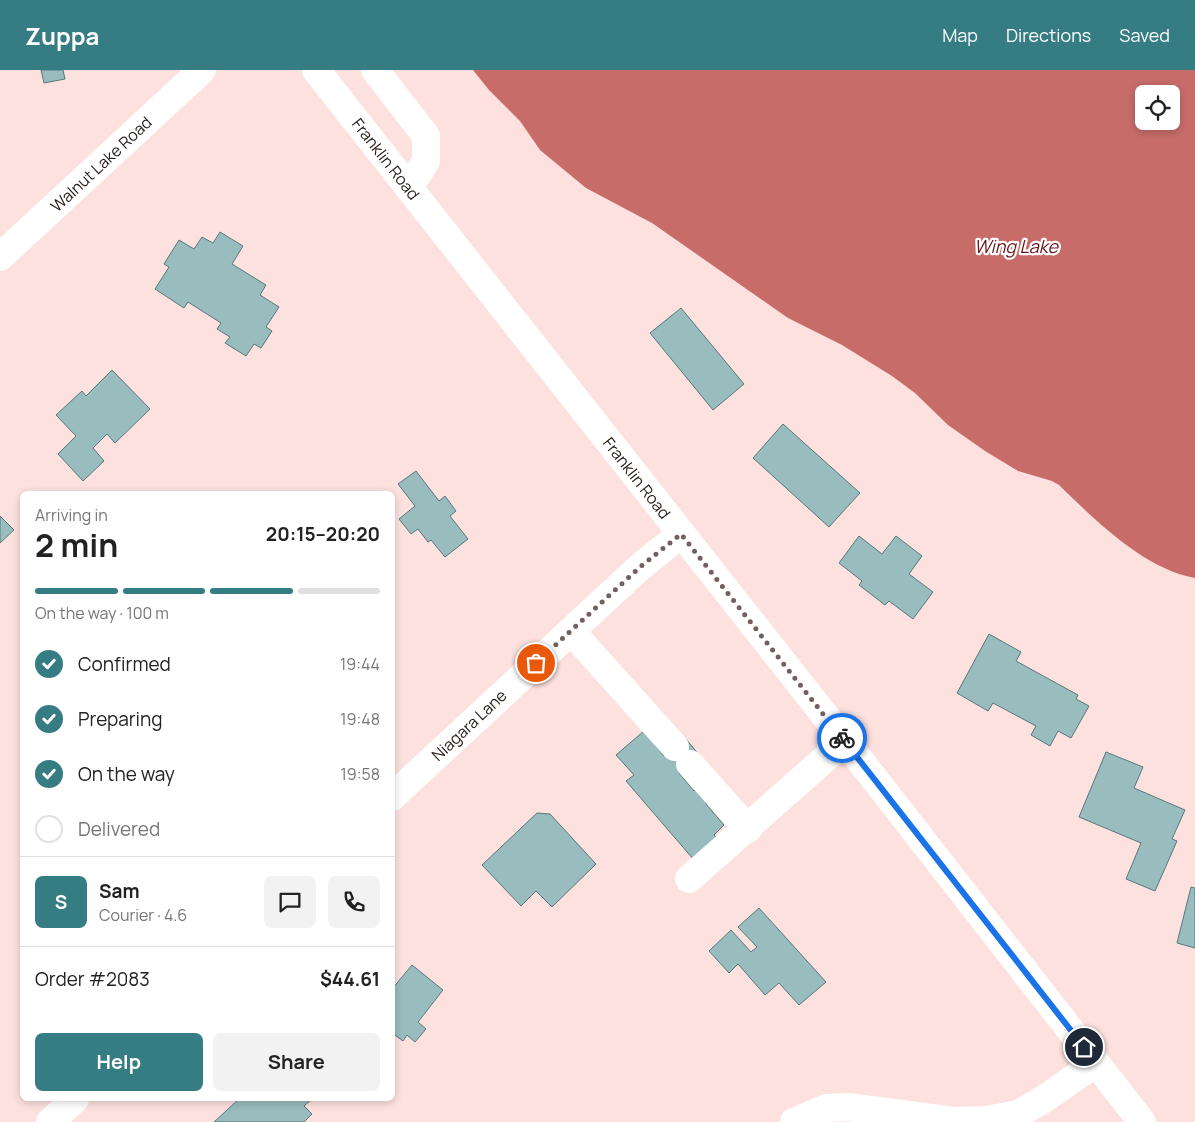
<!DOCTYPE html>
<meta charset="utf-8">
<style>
body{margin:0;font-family:Manrope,sans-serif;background:#f2f2f2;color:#222;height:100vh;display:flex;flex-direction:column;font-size:19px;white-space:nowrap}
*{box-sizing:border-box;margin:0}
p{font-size:16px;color:#767676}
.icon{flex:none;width:28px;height:28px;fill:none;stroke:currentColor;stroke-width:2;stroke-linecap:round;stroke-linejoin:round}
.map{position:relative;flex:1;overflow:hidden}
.panel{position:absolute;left:20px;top:421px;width:375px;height:610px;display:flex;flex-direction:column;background:#fff;border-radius:8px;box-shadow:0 2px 8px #0003}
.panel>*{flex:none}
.tools{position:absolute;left:1135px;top:15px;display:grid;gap:10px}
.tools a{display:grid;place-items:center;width:45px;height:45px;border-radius:8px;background:#fff;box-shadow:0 2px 8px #0003;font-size:25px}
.pin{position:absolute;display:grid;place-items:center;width:42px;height:42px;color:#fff;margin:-21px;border:2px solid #fff;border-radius:50%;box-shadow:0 1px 5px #0007}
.courier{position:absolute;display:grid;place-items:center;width:50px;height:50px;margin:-25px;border:4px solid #1a73e8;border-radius:50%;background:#fff;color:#222;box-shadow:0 1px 6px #0007}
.headline em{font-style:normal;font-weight:700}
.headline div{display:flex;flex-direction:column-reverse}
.headline{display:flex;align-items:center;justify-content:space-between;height:85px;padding:0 15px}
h1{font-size:32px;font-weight:700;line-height:38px}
.bar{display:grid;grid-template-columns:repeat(4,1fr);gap:8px 5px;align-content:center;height:60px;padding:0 15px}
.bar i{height:6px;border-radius:4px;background:#e0e0e0}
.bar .active{background:#357d83}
.bar p{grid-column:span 4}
.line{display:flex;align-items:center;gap:12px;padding:0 15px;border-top:1px solid #e0e0e0}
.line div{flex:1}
.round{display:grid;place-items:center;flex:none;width:52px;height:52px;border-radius:8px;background:#f2f2f2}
ol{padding:0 15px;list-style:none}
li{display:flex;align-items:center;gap:15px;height:55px}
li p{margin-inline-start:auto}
li .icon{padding:5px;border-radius:50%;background:#357d83;color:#fff;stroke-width:4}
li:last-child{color:#767676}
li i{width:28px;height:28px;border:2px solid #e0e0e0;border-radius:50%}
.button{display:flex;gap:10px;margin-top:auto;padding:10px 15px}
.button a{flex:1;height:58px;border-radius:8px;background:#357d83;color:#fff;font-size:20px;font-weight:700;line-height:58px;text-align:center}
.button a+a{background:#f2f2f2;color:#222}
header{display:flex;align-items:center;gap:30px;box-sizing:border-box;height:70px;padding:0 25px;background:#357d83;color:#fff}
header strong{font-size:24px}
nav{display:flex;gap:28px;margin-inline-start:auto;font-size:18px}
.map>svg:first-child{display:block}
.water{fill:#c76c69;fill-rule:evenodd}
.building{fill:#99bcbf;stroke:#57787b}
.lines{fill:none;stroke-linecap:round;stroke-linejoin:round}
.minor{stroke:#fff;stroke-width:28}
.done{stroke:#72605f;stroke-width:5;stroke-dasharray:0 9}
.route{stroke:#1a73e8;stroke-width:6}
.labels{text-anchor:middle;stroke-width:4.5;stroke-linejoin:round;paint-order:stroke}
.street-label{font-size:16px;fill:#271b1a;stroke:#fff}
.water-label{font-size:18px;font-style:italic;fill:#6a171b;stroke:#fff}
</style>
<header>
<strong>Zuppa</strong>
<nav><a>Map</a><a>Directions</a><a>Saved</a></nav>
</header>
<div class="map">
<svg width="1195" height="1052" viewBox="0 0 1195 1052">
<rect width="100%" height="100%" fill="#fce1df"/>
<path class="water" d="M473,0H1195V508C1144,499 1095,450 1059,415L1052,411L1018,401L985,381L948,355L915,323L892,306L842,275L788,248L652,153L586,118L540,80L520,51L489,20ZM1144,24H1171V51H1144Z"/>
<path class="building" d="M41,0H63L65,9L44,13Z
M220,162L243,176L232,194L266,215L260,225L279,237L266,257L272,261L261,278L254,274L246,286L225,273L230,267L217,259L221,253L188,232L184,238L155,219L169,197L164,194L179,170L194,179L202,167L213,173Z
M681,238L744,314L713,340L650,263Z
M112,300L150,339L115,373L107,364L93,378L104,391L83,411L58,384L76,366L56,345L82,321L86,326Z
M783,354L860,423L829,457L753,388Z
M416,401L439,431L445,426L456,441L450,446L468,469L445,487L431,470L428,472L418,459L411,464L399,449L415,436L398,414Z
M0,446L14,460L0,473Z
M859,466L882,484L896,466L922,486L909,504L933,522L913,549L889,531L885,535L859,515L862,511L839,493Z
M989,564L1021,582L1016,591L1078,625L1076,629L1089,636L1071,668L1058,661L1050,676L1031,665L1036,656L993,633L988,641L957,623Z
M652,654L664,668L655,675L664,686L685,668L700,686L679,703L694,721L702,713L714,727L706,734L724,755L714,765L718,769L694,790L626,711L634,705L616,685Z
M1106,682L1143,697L1134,718L1185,740L1172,769L1177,771L1155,821L1126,809L1141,773L1079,747Z
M537,743L550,744L596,794L552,837L536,821L521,836L482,795Z
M1191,817L1195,818V878L1177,873Z
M759,838L826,912L799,935L779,913L765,925L738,894L729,903L709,881L731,860L751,882L757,877L738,857Z
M412,895L443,920L418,952L426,959L415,972L407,965L403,971L392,963V919Z
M239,1029H312L304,1036L312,1044L304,1052H214Z"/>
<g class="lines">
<path class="minor" d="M316,0L845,671L1142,1052
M375,0L426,66V91L409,118
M0,187L202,0
M571,561L675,677
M690,694L748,759
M392,727L640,497L681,464
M689,809L845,671
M50,1052L75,1029
M794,1052L827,1038L848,1037L955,1051L987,1050L1018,1044L1041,1031L1096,993"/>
</g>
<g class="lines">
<path class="done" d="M536,593L640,497L681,464L842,668"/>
<path class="route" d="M842,668L1084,977"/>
</g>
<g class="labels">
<g class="street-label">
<text transform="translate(386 89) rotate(52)" y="6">Franklin Road</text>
<text transform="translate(101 94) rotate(-43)" y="6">Walnut Lake Road</text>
<text transform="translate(637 408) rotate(52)" y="6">Franklin Road</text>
<text transform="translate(469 655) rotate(-43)" y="6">Niagara Lane</text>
</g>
<g class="water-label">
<text x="1016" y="183">Wing Lake</text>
</g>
</g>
</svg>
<div class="tools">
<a><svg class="icon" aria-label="locate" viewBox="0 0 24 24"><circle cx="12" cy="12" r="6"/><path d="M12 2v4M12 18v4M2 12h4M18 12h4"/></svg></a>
</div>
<div class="pin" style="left:536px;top:593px;background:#ea580c"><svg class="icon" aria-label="bag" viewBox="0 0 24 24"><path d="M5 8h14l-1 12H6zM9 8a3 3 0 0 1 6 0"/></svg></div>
<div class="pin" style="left:1084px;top:977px;background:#1f2937"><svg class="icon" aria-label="home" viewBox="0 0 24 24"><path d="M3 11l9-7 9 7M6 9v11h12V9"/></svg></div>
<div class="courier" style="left:842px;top:668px"><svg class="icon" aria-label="bike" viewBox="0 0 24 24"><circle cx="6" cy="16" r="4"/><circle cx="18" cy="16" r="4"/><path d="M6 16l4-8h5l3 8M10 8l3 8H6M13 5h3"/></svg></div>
<section class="panel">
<div class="headline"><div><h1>2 min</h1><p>Arriving in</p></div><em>20:15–20:20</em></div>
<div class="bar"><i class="active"></i><i class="active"></i><i class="active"></i><i></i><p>On the way · 100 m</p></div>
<ol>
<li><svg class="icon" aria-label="check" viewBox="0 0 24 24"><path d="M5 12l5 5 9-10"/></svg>Confirmed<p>19:44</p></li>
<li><svg class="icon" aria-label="check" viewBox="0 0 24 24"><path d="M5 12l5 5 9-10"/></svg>Preparing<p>19:48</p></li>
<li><svg class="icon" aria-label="check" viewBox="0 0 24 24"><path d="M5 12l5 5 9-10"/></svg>On the way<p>19:58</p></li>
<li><i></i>Delivered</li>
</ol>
<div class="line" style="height:90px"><b class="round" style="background:#357d83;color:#fff">S</b><div><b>Sam</b><p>Courier · 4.6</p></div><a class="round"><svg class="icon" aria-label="chat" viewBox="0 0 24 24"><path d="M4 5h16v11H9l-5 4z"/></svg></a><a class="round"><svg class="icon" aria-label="phone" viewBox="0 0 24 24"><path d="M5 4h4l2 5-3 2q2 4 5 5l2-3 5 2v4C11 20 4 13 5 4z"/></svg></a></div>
<div class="line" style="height:65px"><div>Order #2083</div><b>$44.61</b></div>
<div class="button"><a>Help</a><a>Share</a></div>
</section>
</div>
